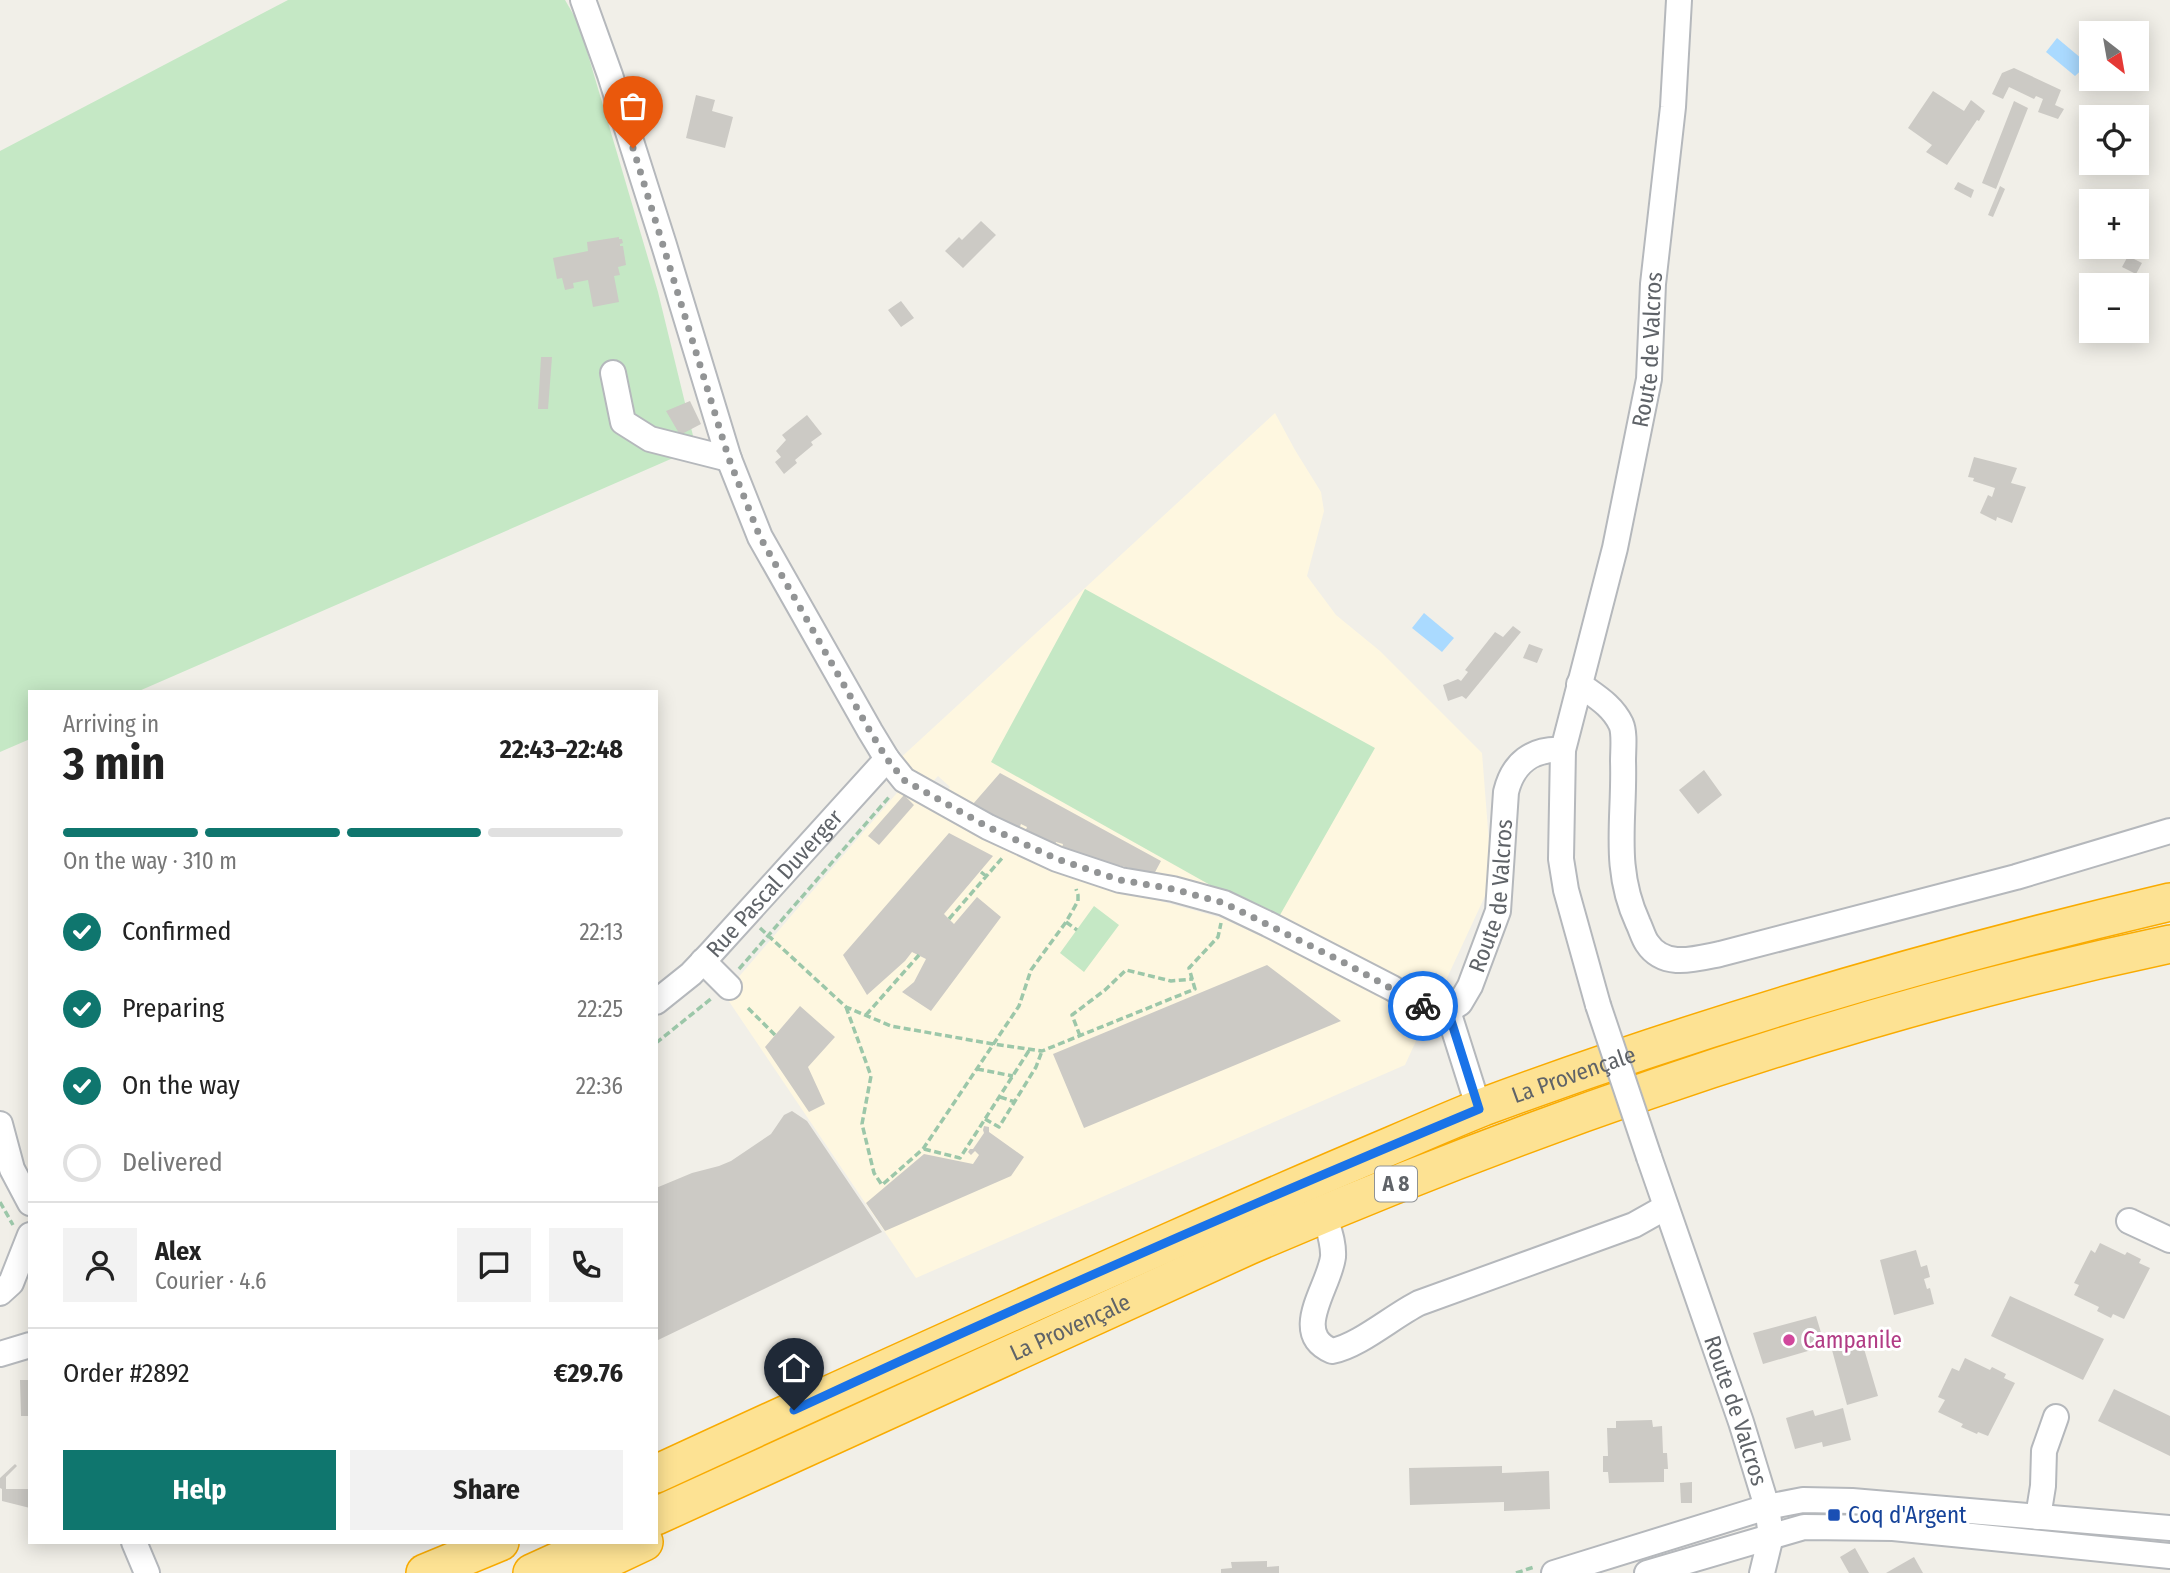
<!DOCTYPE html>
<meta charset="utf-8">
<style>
body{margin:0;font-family:"Fira Sans Condensed",sans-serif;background:#f2f2f2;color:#222;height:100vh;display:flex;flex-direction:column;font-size:26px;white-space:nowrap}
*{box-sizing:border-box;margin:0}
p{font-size:23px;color:#767676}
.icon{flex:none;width:38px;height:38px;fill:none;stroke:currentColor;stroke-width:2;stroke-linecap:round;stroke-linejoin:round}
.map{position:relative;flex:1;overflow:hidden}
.side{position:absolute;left:28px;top:690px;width:630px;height:854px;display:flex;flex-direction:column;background:#fff;border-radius:0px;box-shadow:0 4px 18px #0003}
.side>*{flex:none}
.needle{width:46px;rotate:149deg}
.buttons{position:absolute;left:2079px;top:21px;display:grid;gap:14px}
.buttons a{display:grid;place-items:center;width:70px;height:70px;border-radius:0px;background:#fff;box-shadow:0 4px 18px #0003;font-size:35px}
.pin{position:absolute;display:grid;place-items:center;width:60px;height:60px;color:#fff;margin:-72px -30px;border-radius:50% 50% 50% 0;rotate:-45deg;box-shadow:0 0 7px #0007}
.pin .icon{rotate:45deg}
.courier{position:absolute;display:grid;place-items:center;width:70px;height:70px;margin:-35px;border:5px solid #1a73e8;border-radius:50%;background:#fff;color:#222;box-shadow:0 2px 9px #0007}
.overview em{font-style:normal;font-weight:700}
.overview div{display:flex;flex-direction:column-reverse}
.overview{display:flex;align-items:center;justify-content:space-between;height:119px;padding:0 35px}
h1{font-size:46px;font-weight:700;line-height:52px}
.bar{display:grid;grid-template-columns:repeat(4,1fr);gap:10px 7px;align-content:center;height:84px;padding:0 35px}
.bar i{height:9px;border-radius:5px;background:#e0e0e0}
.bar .selected{background:#0f766e}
.bar p{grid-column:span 4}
.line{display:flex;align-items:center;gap:18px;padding:0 35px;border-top:2px solid #e0e0e0}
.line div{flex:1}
.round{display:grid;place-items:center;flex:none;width:74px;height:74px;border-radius:0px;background:#f2f2f2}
ol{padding:0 35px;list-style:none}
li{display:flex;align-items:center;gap:21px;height:77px}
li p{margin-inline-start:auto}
li .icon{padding:7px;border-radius:50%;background:#0f766e;color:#fff;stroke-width:4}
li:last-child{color:#767676}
li i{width:38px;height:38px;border:4px solid #e0e0e0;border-radius:50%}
.primary-button{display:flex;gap:14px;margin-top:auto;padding:14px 35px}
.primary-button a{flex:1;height:80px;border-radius:0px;background:#0f766e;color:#fff;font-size:28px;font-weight:700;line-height:80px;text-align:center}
.primary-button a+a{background:#f2f2f2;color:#222}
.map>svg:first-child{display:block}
.commercial{fill:#fef7e0}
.green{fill:#c5e8c5}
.water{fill:#aadaff}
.building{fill:#cccac5}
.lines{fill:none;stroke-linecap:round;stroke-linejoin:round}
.minor-casing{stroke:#b5b8bc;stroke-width:28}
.highway-casing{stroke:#f9ab00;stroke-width:40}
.path{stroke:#9cc7a9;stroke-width:3.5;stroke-dasharray:7 3.5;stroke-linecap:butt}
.minor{stroke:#fff;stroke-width:24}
.highway{stroke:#fde293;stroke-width:37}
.minor-bridge-casing{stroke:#b5b8bc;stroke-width:28;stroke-linecap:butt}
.minor-bridge{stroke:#fff;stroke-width:24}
.done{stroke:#929495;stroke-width:7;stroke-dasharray:0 12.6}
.route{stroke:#1a73e8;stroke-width:9}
.hotel-dot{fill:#d1479c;stroke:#fff;stroke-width:2.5}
.transit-dot{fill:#1a4fb4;stroke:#fff;stroke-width:2.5}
.labels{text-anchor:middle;stroke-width:6;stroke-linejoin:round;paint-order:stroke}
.shield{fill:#fff;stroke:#8f9295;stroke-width:2}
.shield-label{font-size:21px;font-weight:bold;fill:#5f6368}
.street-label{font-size:23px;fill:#5f6368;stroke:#fff}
.hotel-label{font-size:23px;fill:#b23c85;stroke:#fff;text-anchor:start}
.transit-label{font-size:23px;fill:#164399;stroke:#fff;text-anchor:start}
</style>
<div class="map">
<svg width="2170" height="1573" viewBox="0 0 2170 1573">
<rect width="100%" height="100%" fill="#f1efe8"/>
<path class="commercial" d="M1275,413L1295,450L1321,492L1324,511L1307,576L1336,615L1380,651L1482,753L1492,881L1434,1006L1284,925L1100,869L942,797L950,787L938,776L928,787L896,762Z
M902,787L1059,873L1222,918L1428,1015L1405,1065L916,1278L724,994Z"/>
<path class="green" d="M288,0H565L579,24L658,292L696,448L139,691H30V739L0,752V151Z
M1085,589L1375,748L1276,922L991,762Z
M1094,906L1119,925L1084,972L1060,953Z"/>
<path class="water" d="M2057,38L2088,64L2075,76L2046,52Z
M1424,613L1454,638L1442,652L1412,628Z"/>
<path class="building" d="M2014,68L2061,90L2055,105L2064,109L2058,119L2038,112L2043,99L2036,96L2034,99L2009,87L2003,99L1992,94L2002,73Z
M1933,91L1964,111L1971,100L1985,111L1979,121L1977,120L1947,165L1926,152L1932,145L1908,128Z
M696,95L715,100L712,111L733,117L725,148L686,138Z
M2014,101L2028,108L1996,189L1982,183Z
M1958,182L1974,190L1971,198L1954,189Z
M2000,186L2005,189L1993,217L1988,215Z
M981,221L996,235L963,268L945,251L959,237L962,240Z
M619,237V239H622L623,243L620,244V246H623L626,265L618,267L620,275L614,276L619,302L593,307L588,280L573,283L574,288L565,290L562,278L557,279L553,258L588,251L587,242Z
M2128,256L2142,263L2136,274L2122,267Z
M901,301L914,318L901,327L888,310Z
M541,357H552L548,409H538Z
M690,401L701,424L680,435L666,411Z
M807,415L822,434L811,442L813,445L795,460L797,463L784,474L775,462L781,457L776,451L786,440L782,435Z
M1974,457L2017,468L2011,483L2026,487L2012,523L1997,517L1996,521L1980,513L1988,495L1992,497L1995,488L1973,481L1974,478L1968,477Z
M1513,626L1521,632L1466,699L1462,696L1448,701L1443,685L1458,679L1461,681L1468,672L1465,670L1495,632L1503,637Z
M1529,644L1543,649L1537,663L1523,658Z
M1704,770L1722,795L1698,814L1679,790Z
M1000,773L1161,861L1154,874L1061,851L1063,844L1056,842L1054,849L1025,832L1027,827L1021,824L1019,829L973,804Z
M904,795L914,805L879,845L868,836Z
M949,833L993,856L944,914L954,924L977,897L1001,917L931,1011L902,992L914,982L926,959L912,952L905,961L867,995L843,955Z
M1267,965L1341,1021L1084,1128L1053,1054Z
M800,1006L835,1037L808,1067L825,1104L809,1112L765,1047Z
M792,1111L807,1121L882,1232L656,1341V1188L692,1173L719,1166L731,1161L771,1134L784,1115Z
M984,1126L989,1127V1132L1024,1157L1011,1176L885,1231L866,1203L924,1154L973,1164L979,1155L975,1151L971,1155L968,1152L970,1149H973L984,1133L983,1130Z
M2100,1243L2125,1255L2127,1252L2141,1259L2139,1263L2150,1268L2124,1319L2113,1314L2111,1318L2097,1311L2099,1307L2074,1295L2079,1285L2074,1283L2091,1250L2095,1253Z
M1916,1250L1921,1267L1927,1265L1930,1277L1924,1279L1927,1289L1930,1288L1934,1304L1894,1315L1880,1260Z
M2010,1296L2104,1339L2083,1380L1991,1336Z
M1816,1316L1825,1346L1763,1364L1753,1333Z
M1862,1342L1878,1396L1847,1405L1832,1350Z
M1965,1358L1990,1370L1992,1367L2006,1374L2004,1378L2015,1383L1988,1436L1978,1432L1977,1434L1961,1427L1963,1424L1938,1412L1945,1400L1938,1397L1952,1368L1959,1371Z
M20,1380H30V1416H21Z
M2114,1389L2170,1416V1456L2098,1421Z
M1843,1408L1851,1440L1823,1447L1822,1442L1795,1449L1786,1418L1813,1410L1815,1416Z
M1652,1420L1653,1427L1662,1426L1663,1453H1667L1668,1469H1664V1482L1609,1483L1608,1472H1603V1456H1608L1607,1428H1616V1421Z
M15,1464L17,1466L6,1477V1489H30V1508L2,1501V1489L0,1488V1478Z
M1502,1466V1473L1549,1471L1550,1509L1504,1511V1502L1410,1505L1409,1468Z
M1692,1482V1503H1681L1680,1483Z
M1855,1548L1869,1573H1849L1840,1557Z
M1914,1557L1923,1573H1886Z
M1267,1561V1567L1279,1566V1573H1221V1569L1232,1568L1231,1562Z"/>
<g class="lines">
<defs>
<g id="minor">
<path id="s1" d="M583,0L610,75L664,245L729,459L760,537L870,731L887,759L904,780L988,827L1057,859L1120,880L1173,889L1224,903L1268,924L1392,988L1420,1005L1433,1010L1448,1011L1460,1003L1470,986L1498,911L1506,792C1513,763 1532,748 1563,750"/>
<path d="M613,373L623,422L650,439L729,459"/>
<path d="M1579,684C1595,696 1612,705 1621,724C1625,733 1623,750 1623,761C1625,819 1612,867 1638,923C1641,929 1643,937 1647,943C1664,969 1695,959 1720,954L2016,877L2170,831"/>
<path d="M703,961L729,987"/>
<path id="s2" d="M656,1002L691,974L711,953L887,759"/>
<path id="s3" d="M1598,1005L1566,890L1561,859L1563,750L1615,548L1649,379L1653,284L1673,107L1679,0"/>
<path d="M1448,1011L1479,1109"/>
<path d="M0,1124L12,1169L30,1203"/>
<path id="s4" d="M1649,1157L1741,1422L1767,1507L1771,1536L1762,1573"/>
<path d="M1324,1213C1328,1228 1334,1242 1333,1257C1329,1288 1290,1333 1332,1351C1359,1346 1393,1316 1419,1303L1634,1225L1666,1207"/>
<path d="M2129,1221L2170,1240"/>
<path d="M0,1293L11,1283L30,1235"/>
<path d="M0,1354L30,1345"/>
<path d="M2038,1517L2043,1486L2044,1451L2056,1417"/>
<path d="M134,1542L147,1573"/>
<path d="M1554,1573L1767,1507L1803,1500L1852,1501L2170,1528"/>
<path d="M1647,1573L1804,1527L1893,1528L2170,1556"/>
</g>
<g id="highway">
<path id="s5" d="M656,1474C829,1394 1002,1316 1176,1239C1248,1207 1320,1176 1393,1145C1423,1132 1453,1119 1483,1107C1709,1023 1936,957 2170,902"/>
<path id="s6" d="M656,1516L1248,1246C1545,1118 1853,1011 2170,944"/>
<path d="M425,1573L500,1542"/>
<path d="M532,1573L600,1542"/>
<path d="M578,1573L644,1542"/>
</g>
</defs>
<use href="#minor" class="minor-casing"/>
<use href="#highway" class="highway-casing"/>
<path class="path" d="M981,872L986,876
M949,919L1003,857
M1066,922L1077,930
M760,928L846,1007L891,1026L993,1044L1042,1051L1195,989L1189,968L1218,937L1221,923
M739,969L890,796
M846,1007L871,1076L862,1124L874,1173L882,1185L923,1149L1019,1006L1031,970L1066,922L1078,901V895L1076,889
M748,1008L775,1035
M866,1015L919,955
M1080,1036L1072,1015L1105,990L1126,970L1171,981L1193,979
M656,1043L712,998
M977,1069L1013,1076
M1000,1097L1015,1102
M985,1119L999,1127L1036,1067L1042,1051
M924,1149L960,1158L1030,1049
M0,1202L13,1225
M1516,1573L1534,1567"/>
<use href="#minor" class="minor"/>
<use href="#highway" class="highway"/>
<defs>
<path id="minor-bridge" d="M1598,1005L1649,1157"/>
</defs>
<use href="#minor-bridge" class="minor-bridge-casing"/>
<use href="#minor-bridge" class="minor-bridge"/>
</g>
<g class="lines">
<path class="done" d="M633,148L729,459L760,537L870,731L887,759L904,780L988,827L1057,859L1120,880L1173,889L1224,903L1345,963L1423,1006"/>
<path class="route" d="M794,1410C1020,1305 1249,1205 1479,1109L1448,1011L1433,1010L1423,1006"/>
</g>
<circle class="hotel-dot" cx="1789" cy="1340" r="7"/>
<rect class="transit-dot" x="1827" y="1508" width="14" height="14" rx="3.5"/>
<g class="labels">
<rect class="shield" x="1375" y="1166.5" width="42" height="35" rx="5"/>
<g class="shield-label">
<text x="1396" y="1191">A 8</text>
</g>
<g class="street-label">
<text dy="8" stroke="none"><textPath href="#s3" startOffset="670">Route de Valcros</textPath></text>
<text dy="8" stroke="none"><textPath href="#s2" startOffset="168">Rue Pascal Duverger</textPath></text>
<text dy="8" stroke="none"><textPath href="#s1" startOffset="1572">Route de Valcros</textPath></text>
<text dy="8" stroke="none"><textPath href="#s5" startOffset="1001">La Provençale</textPath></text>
<text dy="8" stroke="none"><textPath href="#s6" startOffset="455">La Provençale</textPath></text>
<text dy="8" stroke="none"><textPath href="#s4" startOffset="268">Route de Valcros</textPath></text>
</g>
<g class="hotel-label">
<text x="1803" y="1348">Campanile</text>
</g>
<g class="transit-label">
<text x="1848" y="1523">Coq d'Argent</text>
</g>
</g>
</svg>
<div class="buttons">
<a><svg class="needle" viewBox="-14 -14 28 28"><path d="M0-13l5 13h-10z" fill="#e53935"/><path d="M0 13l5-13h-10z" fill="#767676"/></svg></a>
<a><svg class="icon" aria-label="locate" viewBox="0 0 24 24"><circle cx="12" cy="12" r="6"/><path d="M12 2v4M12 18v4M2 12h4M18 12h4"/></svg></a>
<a>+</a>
<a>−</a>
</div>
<div class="pin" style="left:633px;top:148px;background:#ea580c"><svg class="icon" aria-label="bag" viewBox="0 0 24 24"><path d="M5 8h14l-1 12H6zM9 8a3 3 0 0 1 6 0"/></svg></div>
<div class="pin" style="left:794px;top:1410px;background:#1f2937"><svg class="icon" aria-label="home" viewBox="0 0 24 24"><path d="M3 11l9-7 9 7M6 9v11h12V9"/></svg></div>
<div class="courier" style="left:1423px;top:1006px"><svg class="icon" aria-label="bike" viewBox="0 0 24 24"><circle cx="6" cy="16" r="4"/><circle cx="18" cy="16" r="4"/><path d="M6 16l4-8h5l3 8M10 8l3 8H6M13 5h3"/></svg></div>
<section class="side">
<div class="overview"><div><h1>3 min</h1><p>Arriving in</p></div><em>22:43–22:48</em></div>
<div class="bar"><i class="selected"></i><i class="selected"></i><i class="selected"></i><i></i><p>On the way · 310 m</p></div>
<ol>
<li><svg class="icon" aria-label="check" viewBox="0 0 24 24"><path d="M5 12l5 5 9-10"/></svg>Confirmed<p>22:13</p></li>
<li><svg class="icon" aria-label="check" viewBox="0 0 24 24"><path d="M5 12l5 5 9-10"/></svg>Preparing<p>22:25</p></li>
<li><svg class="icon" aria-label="check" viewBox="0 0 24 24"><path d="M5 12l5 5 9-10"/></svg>On the way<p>22:36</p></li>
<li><i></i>Delivered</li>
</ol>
<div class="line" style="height:126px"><a class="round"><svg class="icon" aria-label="person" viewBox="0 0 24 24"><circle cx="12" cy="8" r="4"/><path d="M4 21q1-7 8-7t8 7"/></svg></a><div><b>Alex</b><p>Courier · 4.6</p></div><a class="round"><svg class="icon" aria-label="chat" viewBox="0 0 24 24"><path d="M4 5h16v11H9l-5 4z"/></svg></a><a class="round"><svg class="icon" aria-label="phone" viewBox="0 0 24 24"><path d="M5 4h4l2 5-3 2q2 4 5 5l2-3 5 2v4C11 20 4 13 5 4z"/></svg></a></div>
<div class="line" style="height:91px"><div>Order #2892</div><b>€29.76</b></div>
<div class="primary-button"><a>Help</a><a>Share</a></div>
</section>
</div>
